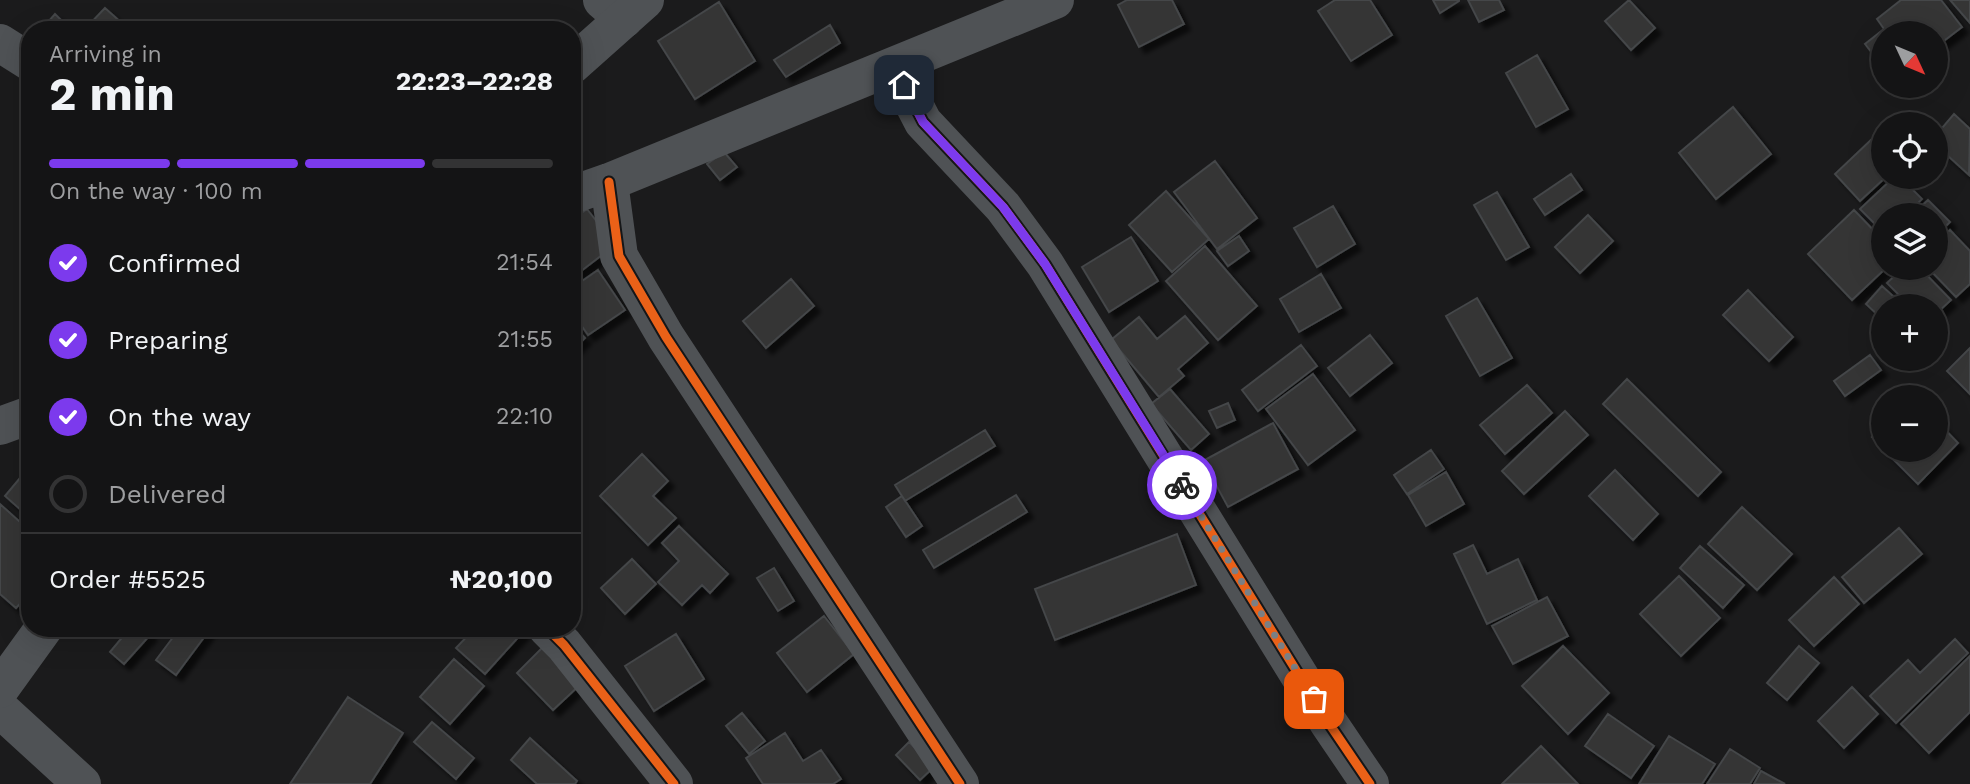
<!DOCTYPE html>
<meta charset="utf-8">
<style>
body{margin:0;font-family:"Work Sans",sans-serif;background:#212122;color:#f1f3f6;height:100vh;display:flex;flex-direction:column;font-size:26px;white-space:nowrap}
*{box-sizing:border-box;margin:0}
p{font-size:23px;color:#9d9ea0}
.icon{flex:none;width:38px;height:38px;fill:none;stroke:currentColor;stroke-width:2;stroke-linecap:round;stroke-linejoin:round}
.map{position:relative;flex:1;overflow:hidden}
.drawer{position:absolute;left:21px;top:21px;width:560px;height:616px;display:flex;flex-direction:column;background:#141415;border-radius:28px;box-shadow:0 7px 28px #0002,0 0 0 2px #333334}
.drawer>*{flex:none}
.needle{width:46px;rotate:134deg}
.controls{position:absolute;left:1871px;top:21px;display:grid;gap:14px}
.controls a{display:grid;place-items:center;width:77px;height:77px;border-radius:50%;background:#141415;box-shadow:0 7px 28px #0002,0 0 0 2px #333334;font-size:35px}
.pin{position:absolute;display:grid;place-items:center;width:60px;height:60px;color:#fff;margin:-30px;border-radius:14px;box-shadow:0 4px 10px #0006}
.courier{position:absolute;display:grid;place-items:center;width:70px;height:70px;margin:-35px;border:5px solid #7c3aed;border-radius:50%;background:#fff;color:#222;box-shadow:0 2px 9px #0007}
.overview em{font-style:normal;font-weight:700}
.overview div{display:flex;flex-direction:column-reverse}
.overview{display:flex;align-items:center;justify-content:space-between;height:119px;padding:0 28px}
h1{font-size:46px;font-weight:700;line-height:52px}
.bar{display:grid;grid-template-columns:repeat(4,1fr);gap:10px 7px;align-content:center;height:84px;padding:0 28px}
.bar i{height:9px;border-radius:5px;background:#333334}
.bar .active{background:#7c3aed}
.bar p{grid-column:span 4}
.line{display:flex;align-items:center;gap:18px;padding:0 28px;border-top:2px solid #333334}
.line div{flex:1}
ol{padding:0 28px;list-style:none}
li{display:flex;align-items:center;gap:21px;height:77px}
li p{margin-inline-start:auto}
li .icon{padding:7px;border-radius:50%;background:#7c3aed;color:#fff;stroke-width:4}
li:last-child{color:#9d9ea0}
li i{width:38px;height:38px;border:4px solid #333334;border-radius:50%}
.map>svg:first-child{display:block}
.building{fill:#343536;stroke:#444648;stroke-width:2;filter:url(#shadow)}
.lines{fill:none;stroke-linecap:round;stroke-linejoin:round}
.minor{stroke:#4f5255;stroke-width:38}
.tertiary{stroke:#4f5255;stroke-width:38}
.cycleway-casing{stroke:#151618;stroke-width:13}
.cycleway{stroke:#ea6118;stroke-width:9}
.done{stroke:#7a7f84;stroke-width:7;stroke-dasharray:0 12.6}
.route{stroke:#7c3aed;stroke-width:9}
</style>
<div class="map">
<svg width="1970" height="784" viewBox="0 0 1970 784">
<defs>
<filter id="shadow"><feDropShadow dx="6" dy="6" stdDeviation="2" flood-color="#0009"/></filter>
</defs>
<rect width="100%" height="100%" fill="#1b1b1c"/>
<path class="building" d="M1127,0H1172L1184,24L1139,47L1118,5Z
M1335,0H1370L1392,35L1351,61L1318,11Z
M1433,0H1459V1L1440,13Z
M1468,0H1499L1504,10L1479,22Z
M1629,0L1655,28L1631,50L1605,21Z
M1901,0H1941L1962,27L1936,47V33H1883V67L1865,44L1884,29L1877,19Z
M1950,0H1970V23Z
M719,2L755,61L695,99L658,41Z
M105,8L123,24L117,30H84Z
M55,14L71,30H41Z
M830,25L840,43L786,77L774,60Z
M1537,55L1568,109L1536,127L1506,73Z
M1733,107L1771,154L1716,199L1679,153Z
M1954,114L1970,129L1969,175L1936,145V135Z
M1872,139L1883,150V177H1886L1860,201L1835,174Z
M724,152L737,167L720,180L707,164Z
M1215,161L1257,218L1217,249L1174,192Z
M1571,174L1582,190L1545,215L1534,199Z
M1894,177H1900L1922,199L1906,215H1883V232L1860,209Z
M1166,191L1209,239L1172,272L1129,225Z
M1497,192L1529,247L1506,260L1474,205Z
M1928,200L1950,222L1936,236V215H1912Z
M1333,206L1355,244L1317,267L1294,228Z
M587,209L615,245L572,278V220Z
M1854,210L1883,240V268H1886L1852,300L1808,254Z
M1588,215L1613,241L1580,273L1555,247Z
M1950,230L1970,251V284L1956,297L1928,268H1936V243Z
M1239,236L1249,251L1228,266L1217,251Z
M1131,237L1158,281L1109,312L1082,267Z
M1205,246L1257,306L1218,340L1166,281Z
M1903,268H1920L1951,300L1936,314V306H1910L1887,283Z
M598,270L625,310L588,335L572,312V288Z
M1321,274L1341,308L1299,332L1280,299Z
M791,279L814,306L766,348L743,321Z
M1882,286L1904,306H1883V320L1866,304Z
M1748,290L1793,337L1769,361L1723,315Z
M1477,298L1512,358L1480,376L1446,316Z
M1185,316L1208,343L1178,369L1184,376L1159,397L1111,340L1139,317L1157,339Z
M572,324L585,338L572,351Z
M1370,335L1392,363L1350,396L1328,368Z
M1301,345L1317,366L1258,411L1242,390Z
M1970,348V394L1947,371Z
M1870,355L1881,370L1845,396L1834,381Z
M1313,374L1355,430L1308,465L1266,409Z
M1627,379L1721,472L1698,496L1603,404Z
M1527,385L1552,413L1505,454L1480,425Z
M1170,389L1209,434L1191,450L1151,404Z
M1228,403L1235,420L1217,428L1209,411Z
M1565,411L1588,435L1524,494L1502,471Z
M1936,420L1958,443L1918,484L1884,450H1936Z
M1273,423L1298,469L1228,507L1203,461Z
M1883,426V448L1872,437Z
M985,430L995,446L905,501L895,485Z
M1431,450L1444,469L1407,494L1394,475Z
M642,454L668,481L653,496L676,518L648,545L600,496Z
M30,466V518L5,496Z
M1615,470L1658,514L1633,540L1589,496Z
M1446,472L1464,504L1426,526L1408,495Z
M1016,495L1027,512L934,568L923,550Z
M902,496L922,526L906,537L886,507Z
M0,504L30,531V593L16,608L0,594Z
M1742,507L1792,554L1757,590L1708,544Z
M679,526L728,574L710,593L702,585L682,605L658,582L679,561L662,543Z
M1899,528L1922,554L1864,603L1842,577Z
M1177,534L1196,585L1055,640L1035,589Z
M1473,545L1487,574L1518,559L1537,600L1487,624L1454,554Z
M1700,546L1744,585L1723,608L1680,568Z
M632,559L656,584L625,614L601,588Z
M774,568L794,601L778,611L757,578Z
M1679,576L1720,618L1681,656L1640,614Z
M1834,577L1859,604L1814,646L1789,620Z
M1547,597L1568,636L1513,664L1492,626Z
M824,616L854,654L807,692L777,653Z
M130,628H145L151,634L124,664L110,652Z
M180,628H211L176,675L156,660Z
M475,628H521L524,631L485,674L456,648Z
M676,634L704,679L654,711L625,666Z
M1955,639L1968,653L1896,723L1870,696L1908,660L1920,673Z
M545,645L582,683L553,710L517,673Z
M1563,646L1609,693L1568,734L1522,686Z
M1799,646L1819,663L1787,700L1767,683Z
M1970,656V712L1929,753L1901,724Z
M454,659L484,686L450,724L420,697Z
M1852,687L1878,714L1844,748L1818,721Z
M348,697L403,733L370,784H290Z
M742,713L765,741L749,754L726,726Z
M1608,714L1654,746L1631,778L1585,746Z
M432,722L474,758L456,779L414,742Z
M785,733L803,761L821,750L841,779L833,784H763L746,758Z
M1669,736L1715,764L1702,784H1639Z
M530,738L577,781L575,784H537L511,760Z
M909,742L934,767L920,780L896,755Z
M1541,746L1578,784H1502Z
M1730,749L1760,768L1750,784H1707Z
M1761,771L1785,784H1754Z"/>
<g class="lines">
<path class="minor" d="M602,0L624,19
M0,43L30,62
M894,66L923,122L1003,207L1045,264L1328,722L1370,784
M609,182L619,256L666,337L960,784
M572,195L609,182L1055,0
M0,426L30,415
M547,628L564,645L674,784
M0,709L82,784"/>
<path class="tertiary" d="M572,65L645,0
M0,689L44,628"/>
<defs>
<path id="cycleway" d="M894,66L923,122L1003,207L1045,264L1328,722L1370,784
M609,182L619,256L666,337L960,784
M547,628L564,645L674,784"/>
</defs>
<use href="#cycleway" class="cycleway-casing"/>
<use href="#cycleway" class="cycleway"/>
</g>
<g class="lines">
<path class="done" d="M1182,485L1314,699"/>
<path class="route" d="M904,85L923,122L1003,207L1045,264L1182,485"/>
</g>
</svg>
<div class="controls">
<a><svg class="needle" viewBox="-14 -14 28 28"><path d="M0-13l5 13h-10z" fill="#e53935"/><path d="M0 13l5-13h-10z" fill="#9d9ea0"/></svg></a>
<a><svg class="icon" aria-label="locate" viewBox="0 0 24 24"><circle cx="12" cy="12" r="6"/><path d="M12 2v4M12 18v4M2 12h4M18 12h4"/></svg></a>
<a><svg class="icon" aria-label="layers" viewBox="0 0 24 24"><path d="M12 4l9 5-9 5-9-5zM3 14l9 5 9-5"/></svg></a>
<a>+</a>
<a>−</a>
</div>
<div class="pin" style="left:1314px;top:699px;background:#ea580c"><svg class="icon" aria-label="bag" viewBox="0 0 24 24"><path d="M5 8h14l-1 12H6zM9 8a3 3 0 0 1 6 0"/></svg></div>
<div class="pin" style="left:904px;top:85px;background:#1f2937"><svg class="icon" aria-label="home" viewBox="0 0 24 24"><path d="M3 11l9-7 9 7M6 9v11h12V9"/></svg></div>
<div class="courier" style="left:1182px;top:485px"><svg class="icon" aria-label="bike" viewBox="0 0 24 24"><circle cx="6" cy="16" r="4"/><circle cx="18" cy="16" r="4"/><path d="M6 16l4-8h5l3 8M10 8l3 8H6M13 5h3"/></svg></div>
<section class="drawer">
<div class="overview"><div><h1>2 min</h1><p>Arriving in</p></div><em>22:23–22:28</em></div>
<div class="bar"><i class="active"></i><i class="active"></i><i class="active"></i><i></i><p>On the way · 100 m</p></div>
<ol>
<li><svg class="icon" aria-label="check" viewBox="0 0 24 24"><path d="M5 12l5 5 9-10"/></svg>Confirmed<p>21:54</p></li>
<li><svg class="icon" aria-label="check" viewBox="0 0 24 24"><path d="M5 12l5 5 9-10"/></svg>Preparing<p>21:55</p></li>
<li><svg class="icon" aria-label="check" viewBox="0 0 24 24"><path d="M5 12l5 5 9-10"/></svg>On the way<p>22:10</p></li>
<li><i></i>Delivered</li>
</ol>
<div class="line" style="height:91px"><div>Order #5525</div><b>₦20,100</b></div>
</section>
</div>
